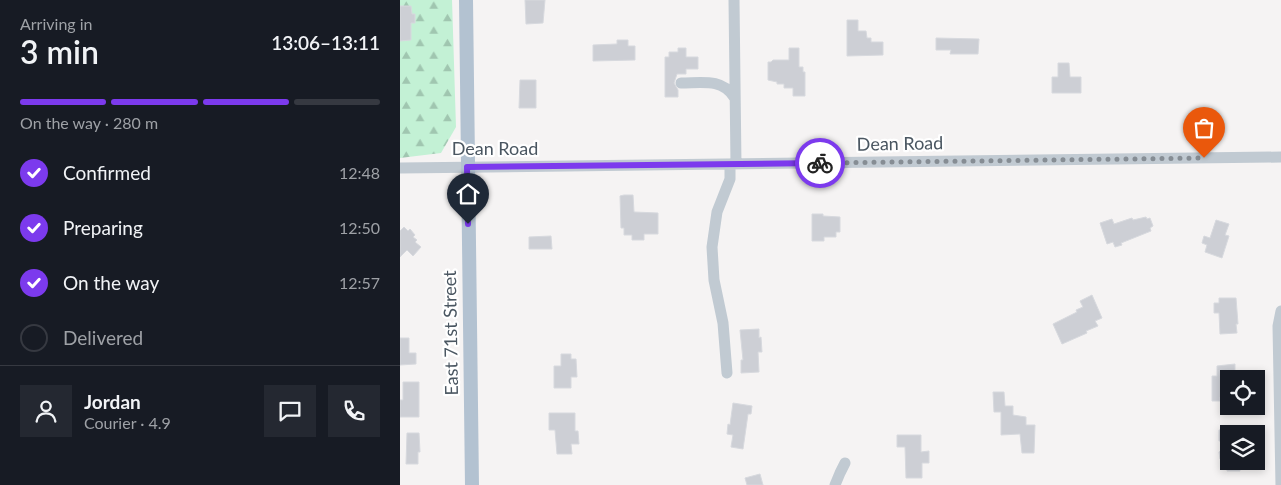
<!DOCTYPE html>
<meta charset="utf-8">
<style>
body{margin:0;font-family:Lato,sans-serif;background:#242831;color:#f1f3f6;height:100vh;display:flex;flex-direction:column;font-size:19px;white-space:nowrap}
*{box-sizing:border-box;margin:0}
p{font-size:16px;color:#9ea1a6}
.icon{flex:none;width:28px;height:28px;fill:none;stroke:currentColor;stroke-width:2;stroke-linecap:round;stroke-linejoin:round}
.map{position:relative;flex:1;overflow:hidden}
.side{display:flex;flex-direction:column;background:#171b24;width:400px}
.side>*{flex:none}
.controls{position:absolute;left:820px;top:370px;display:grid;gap:10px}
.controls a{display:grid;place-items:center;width:45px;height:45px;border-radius:0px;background:#171b24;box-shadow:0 2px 8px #0003;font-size:25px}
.pin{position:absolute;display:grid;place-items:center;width:42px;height:42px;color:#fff;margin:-51px -21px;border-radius:50% 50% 50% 0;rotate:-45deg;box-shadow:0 0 5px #0007}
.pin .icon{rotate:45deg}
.courier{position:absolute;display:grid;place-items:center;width:50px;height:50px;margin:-25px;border:4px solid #7c3aed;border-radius:50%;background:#fff;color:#222;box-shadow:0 1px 6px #0007}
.overview em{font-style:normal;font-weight:600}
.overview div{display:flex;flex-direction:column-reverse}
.overview{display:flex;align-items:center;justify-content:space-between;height:85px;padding:0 20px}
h1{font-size:32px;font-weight:600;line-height:38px}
.bar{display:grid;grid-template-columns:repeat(4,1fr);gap:8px 5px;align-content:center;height:60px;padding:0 20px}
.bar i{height:6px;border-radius:4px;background:#363941}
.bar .active{background:#7c3aed}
.bar p{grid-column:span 4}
.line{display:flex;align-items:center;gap:12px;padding:0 20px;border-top:1px solid #363941}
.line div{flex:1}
.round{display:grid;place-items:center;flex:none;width:52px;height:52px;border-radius:0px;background:#242831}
ol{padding:0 20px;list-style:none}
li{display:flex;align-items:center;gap:15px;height:55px}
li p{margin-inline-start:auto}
li .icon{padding:5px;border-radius:50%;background:#7c3aed;color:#fff;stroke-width:4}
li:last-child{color:#9ea1a6}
li i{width:28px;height:28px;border:2px solid #363941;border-radius:50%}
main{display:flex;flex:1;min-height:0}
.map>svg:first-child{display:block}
.forest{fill:url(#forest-firs)}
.building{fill:#cdcfd5;stroke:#d7d9de}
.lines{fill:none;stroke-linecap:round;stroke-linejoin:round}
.minor{stroke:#c1cad2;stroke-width:11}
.major{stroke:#b3c2d1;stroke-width:14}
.done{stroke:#868d94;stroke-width:5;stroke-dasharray:0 9}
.route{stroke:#7c3aed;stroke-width:6}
.labels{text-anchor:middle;stroke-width:4.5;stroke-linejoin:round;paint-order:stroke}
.street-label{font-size:18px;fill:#4a5661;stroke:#fff}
</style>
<main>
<section class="side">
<div class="overview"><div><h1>3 min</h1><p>Arriving in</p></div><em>13:06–13:11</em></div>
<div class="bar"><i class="active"></i><i class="active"></i><i class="active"></i><i></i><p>On the way · 280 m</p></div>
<ol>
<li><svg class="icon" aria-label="check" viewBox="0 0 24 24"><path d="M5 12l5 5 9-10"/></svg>Confirmed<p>12:48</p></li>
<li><svg class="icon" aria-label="check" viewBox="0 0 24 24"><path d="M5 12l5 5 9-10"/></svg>Preparing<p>12:50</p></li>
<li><svg class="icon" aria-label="check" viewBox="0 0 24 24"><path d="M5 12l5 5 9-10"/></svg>On the way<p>12:57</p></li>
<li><i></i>Delivered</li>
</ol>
<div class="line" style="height:90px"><a class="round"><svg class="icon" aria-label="person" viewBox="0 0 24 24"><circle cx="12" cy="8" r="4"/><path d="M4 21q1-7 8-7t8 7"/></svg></a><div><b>Jordan</b><p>Courier · 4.9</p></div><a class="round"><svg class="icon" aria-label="chat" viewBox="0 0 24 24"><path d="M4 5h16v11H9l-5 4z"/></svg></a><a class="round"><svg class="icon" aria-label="phone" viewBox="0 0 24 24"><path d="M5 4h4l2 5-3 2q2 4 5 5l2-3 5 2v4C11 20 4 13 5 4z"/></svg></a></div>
</section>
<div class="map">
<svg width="881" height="485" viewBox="0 0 881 485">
<defs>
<pattern id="forest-firs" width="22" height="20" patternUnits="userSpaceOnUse" patternTransform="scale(1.25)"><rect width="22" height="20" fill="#c3f1d5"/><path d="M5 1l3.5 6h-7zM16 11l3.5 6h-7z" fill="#a0c6b0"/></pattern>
</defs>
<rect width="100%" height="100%" fill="#f5f3f3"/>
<path class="forest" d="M0,0H52L56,127L41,153L0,158Z"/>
<path class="building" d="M125,0H145L143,23L126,24Z
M0,6H11L12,14H15V23H11V40L0,41Z
M447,20H458V31H466L467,38H471V42H483V55L447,56Z
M536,38L579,39L578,54H550L551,50H536Z
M217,40H228V46H235V60L193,61V45L217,44Z
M278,48H286V57H298V69H286V74H277L274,83L278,90V97H265V57H269V52H278Z
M389,48H399V67H403V72H405V96H393V88H384V84H377V82L368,80V62H371L373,60H389Z
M658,63H669L670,77H681V93H652V77H658Z
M120,80H136V108H119Z
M224,195H233L234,212L258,213V234H244V240H232V235H224V228H221L220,196Z
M412,214H423V216L440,217V232H436V237H424V241H412Z
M746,217L747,219L750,218L753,226L750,228L751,231L721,243L722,245L715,247L713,242L707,244L700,223L712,219L714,224L732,218L733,220Z
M816,220L829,224L825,235L829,236L822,258L805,252L807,245L802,243L804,236L810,238Z
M4,227L8,231L10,229L15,235L13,237L17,240L15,242L21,247L13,256L7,250L0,257V231Z
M151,236L152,249H129V237Z
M692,295L702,318L695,321L698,326L686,331L687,333L662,344L653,324L677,312L676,310L683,307L680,301Z
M819,298H836L838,324H836L837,333L820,334L819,313H814V303H819Z
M359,329V338L361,337L362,352H358L359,372L341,373V360H343L340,330Z
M0,338H9V353H16V364L0,365Z
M161,354H171V359H176L177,377H171V388H154V366H161Z
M835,364V379H829V397H820V401H812V376H817V366Z
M3,382H19V417H0V400H3Z
M593,392H604L605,406H613V415L626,417V425H635L634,453H622L620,434L601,435V412H594Z
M333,403L352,406L351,414H348L343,449L331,447L333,435L327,434L328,424L330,425Z
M149,413H175V431H178L179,444H171L172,454H157L155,430H149Z
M829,429V441H819V430Z
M7,433H19L20,452H18V464H6Z
M497,435H521V452L529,451V463H522V478H506L505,447H497Z
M829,444V461H840V471H827V464L820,459L819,452Z
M360,474L363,485H347L345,478Z"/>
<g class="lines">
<path class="minor" d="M334,0L336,164
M281,83C301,83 322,78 334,97
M0,168L881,157
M327,373L323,323L314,280L312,247L317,212L330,179V164
M435,485L440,473L445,463
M881,485L878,326L881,311"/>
<path class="major" d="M66,0L72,485"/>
</g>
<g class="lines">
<path class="done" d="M420,163L804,158"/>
<path class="route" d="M68,224L67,167L420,163"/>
</g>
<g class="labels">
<g class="street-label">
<text transform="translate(500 144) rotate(-1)" y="6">Dean Road</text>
<text x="95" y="155">Dean Road</text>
<text transform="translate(51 333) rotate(-91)" y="6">East 71st Street</text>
</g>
</g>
</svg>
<div class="controls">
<a><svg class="icon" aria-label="locate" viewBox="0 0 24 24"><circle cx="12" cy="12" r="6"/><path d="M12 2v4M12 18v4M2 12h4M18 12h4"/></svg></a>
<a><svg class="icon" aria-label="layers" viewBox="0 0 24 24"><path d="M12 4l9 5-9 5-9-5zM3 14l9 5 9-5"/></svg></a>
</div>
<div class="pin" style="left:804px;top:158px;background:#ea580c"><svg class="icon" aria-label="bag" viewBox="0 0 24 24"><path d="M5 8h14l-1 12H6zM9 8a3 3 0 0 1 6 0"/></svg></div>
<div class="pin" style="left:68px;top:224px;background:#1f2937"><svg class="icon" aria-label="home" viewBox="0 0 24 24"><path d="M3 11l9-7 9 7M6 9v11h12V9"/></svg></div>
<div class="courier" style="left:420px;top:163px"><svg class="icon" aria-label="bike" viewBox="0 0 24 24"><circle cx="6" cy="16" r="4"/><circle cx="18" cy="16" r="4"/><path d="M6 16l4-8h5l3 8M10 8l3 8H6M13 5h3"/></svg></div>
</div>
</main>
